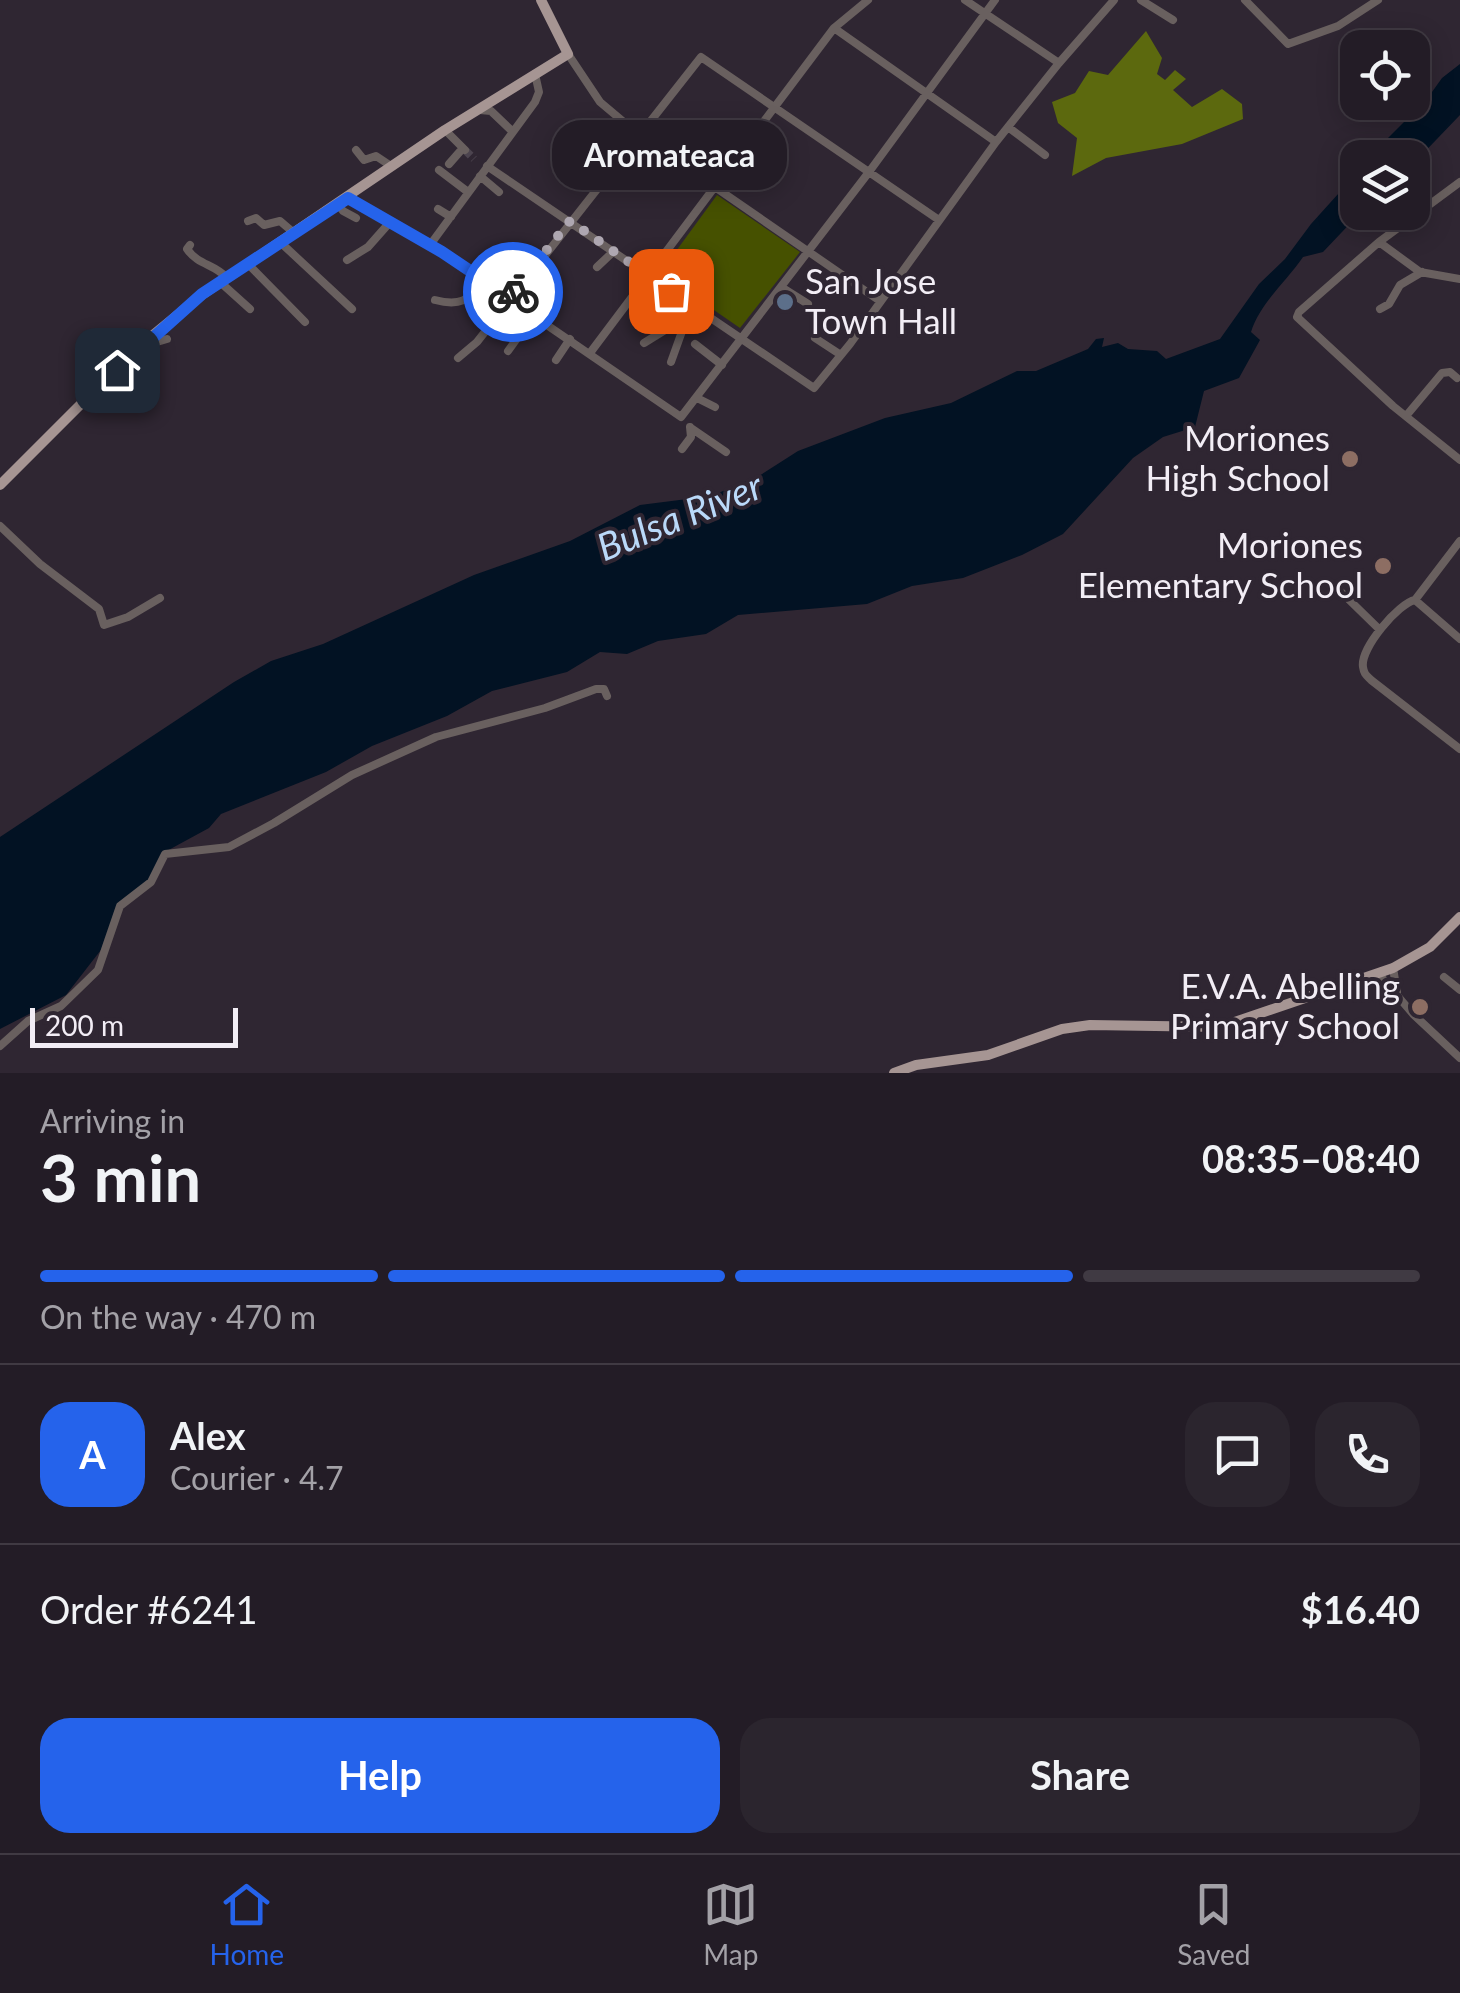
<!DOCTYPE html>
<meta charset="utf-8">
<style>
body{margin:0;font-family:Lato,sans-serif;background:#2b252e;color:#f1f3f6;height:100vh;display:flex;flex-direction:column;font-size:38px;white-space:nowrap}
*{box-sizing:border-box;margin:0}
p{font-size:32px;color:#a3a1a7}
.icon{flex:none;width:55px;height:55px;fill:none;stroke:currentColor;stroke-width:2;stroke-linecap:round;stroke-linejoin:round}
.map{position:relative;height:1073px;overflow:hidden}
.details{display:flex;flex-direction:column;background:#231c26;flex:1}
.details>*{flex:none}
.controls{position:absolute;left:1340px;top:30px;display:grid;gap:20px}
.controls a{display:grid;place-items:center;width:90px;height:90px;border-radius:20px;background:#231c26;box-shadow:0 5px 25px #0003,0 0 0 2px #403a43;font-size:50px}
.scale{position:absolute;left:30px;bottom:25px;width:208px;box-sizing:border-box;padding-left:10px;border:5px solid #f2edf5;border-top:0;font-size:28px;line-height:35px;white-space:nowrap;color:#f2edf5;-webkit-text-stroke:8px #2f2632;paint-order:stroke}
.pin{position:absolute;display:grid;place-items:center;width:85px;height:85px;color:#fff;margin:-42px;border-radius:20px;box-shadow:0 5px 15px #0006}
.courier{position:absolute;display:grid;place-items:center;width:100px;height:100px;margin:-50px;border:8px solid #2563eb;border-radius:50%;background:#fff;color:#222;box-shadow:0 2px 12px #0007}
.bubble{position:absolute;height:70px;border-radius:30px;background:#231c26;box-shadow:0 5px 25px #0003,0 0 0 2px #403a43;font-size:32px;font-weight:700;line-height:70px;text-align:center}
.overview em{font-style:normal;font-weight:700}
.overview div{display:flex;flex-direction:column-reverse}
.overview{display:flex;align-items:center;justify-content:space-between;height:170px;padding:0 40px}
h1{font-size:65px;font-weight:700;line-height:75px}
.bar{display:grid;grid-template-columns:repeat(4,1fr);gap:15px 10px;align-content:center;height:120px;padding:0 40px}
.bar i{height:12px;border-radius:8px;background:#403a43}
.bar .on{background:#2563eb}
.bar p{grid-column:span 4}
.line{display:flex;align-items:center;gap:25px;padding:0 40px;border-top:2px solid #403a43}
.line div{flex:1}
.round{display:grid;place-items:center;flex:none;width:105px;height:105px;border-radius:30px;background:#2b252e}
.action{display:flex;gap:20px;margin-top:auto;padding:20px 40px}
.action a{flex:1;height:115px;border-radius:30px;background:#2563eb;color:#fff;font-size:40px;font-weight:700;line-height:115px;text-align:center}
.action a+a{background:#2b252e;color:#f1f3f6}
.dock{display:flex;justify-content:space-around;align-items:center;height:140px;border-top:2px solid #403a43;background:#231c26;font-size:28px;color:#a3a1a7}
.dock a{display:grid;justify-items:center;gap:5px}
.dock .on{color:#2563eb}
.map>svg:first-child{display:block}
.green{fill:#465100}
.forest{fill:#5c690e}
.water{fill:#021223}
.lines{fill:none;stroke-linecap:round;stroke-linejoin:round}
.minor-tunnel{stroke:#4c444f;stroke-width:8;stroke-dasharray:8 4;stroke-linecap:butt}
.minor{stroke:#69605f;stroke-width:8}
.major{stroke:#a69593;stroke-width:10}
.done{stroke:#aea7b1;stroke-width:10;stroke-dasharray:0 18}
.route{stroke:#2563eb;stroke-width:12}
.service-dot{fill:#5c6f8a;stroke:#2f2632;stroke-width:4}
.education-dot{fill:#8d6e63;stroke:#2f2632;stroke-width:4}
.labels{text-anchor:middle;stroke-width:8;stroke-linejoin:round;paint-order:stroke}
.poi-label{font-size:35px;fill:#f2edf5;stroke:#2f2632;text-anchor:end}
.water-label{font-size:38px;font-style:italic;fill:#bad9f9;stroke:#2f2632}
</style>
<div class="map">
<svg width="1460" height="1073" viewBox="0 0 1460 1073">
<rect width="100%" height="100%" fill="#2f2632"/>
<path class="green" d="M717,195L800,252L740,328L660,273Z"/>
<path class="forest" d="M1146,31L1162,58L1157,74L1165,80L1175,70L1186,79L1173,90L1192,107L1222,89L1242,104L1243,119L1182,144L1106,158L1072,176L1077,138L1058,123L1052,102L1075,93L1089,71L1108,75Z"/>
<path class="water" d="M1460,64V115L1413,164L1412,158L1369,157L1427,99L1442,78Z
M1357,173L1360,213L1323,252L1303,257C1286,282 1260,303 1251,332L1260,340L1239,378L1204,391L1195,427L1163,437L1133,458L1063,534L1022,555L963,578L912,586L867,604L738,615L706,634L658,641L627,654L600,652L567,672L492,691L447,716L372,746L326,772L221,814L209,828L163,853L150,879L118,904L104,946L66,995L0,1029V837L234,682L271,661L323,644L474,575L570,541L640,505L711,496L759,476L798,451L885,418L951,403L1017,371H1036L1088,349L1096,339L1104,338L1102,347L1118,343L1128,349L1157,351L1166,359L1220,339L1259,284L1285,259L1311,224Z"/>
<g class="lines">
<path class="minor-tunnel" d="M465,150L474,159"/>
<path class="minor" d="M1141,0L1173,20
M1245,0L1288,44L1338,26L1378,0
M834,28L996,142
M568,54L600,102L638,134L880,301
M1059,63L1114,0
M535,74L539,92L535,102L430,245L681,417L869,172L995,0
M480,110L491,111L512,131
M1008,127L1045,155
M445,130L465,150
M356,150L364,160L376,156L391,166
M449,164L463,148
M487,166L814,388L850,344L996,142L1059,63L965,0
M439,170L468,192
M480,176L499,192
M348,198L430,245
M338,204L343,211L356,218
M438,209L451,217
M248,221L256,218L264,225L280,221L294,233
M280,242L352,309
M1379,242L1460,182
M190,245L187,249C198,265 214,264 226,277
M347,260L368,247L391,221
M248,264L305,322
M597,267L614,251
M1460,279L1420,272L1379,242L1299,312L1297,317L1393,406L1460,460
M220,282L250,309
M781,287L808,304
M435,300C458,306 471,302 481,279
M1380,309L1389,304L1400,285L1422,272
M815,338L841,355
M644,343L686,317
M695,344L722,365
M137,348L167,339
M508,351L534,315
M590,353L834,28L868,0
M458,358L477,342L701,57L939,220
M556,360L570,339
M671,362L685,323L695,307
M117,369L148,382
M697,398L715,407
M1406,416L1442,373L1450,372L1457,378
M691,428L726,452
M682,449L691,437L690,427
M0,526L40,564L99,609L104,625L128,617L160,598
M1460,541L1415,600C1399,603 1360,648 1363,667C1364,674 1366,675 1371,680L1460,749
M1337,588L1380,630
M1415,600L1460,639
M1393,968L1397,992
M1378,973L1413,1014L1460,1058
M1444,977L1460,990
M0,1046L28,1021L61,1006L98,970L120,906L151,882L165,854L229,847L274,823L352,775L436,737L545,708L596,689H604L607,696"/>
<path class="major" d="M0,485L137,348L203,294L445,130L568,54L541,0
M894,1073L916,1065L988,1055L1062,1029L1090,1025L1220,1027L1393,968L1430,947L1460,917"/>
</g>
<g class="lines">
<path class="done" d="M513,292L570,221L671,291"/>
<path class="route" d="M117,370L202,294L348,198L442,252L509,297L513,292"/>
</g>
<circle class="service-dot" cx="785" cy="302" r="10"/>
<g class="education-dot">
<circle cx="1350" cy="459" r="10"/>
<circle cx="1383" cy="566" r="10"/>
<circle cx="1420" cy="1007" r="10"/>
</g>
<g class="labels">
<g class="poi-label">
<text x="805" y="294" text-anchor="start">San Jose<tspan x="805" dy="40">Town Hall</tspan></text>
<text x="1330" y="451">Moriones<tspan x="1330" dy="40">High School</tspan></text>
<text x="1363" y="558">Moriones<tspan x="1363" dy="40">Elementary School</tspan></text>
<text x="1400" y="999">E.V.A. Abelling<tspan x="1400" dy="40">Primary School</tspan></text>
</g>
<g class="water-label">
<text transform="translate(680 517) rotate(-22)" y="13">Bulsa River</text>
</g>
</g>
</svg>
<div class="controls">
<a><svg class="icon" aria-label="locate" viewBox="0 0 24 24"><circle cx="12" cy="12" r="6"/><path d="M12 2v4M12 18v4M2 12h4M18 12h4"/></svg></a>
<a><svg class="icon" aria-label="layers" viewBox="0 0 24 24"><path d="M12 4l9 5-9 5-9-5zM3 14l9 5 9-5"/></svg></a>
</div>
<div class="scale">200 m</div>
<div class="pin" style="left:671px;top:291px;background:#ea580c"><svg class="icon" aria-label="bag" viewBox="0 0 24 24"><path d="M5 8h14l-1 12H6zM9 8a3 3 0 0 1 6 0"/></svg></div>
<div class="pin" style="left:117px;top:370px;background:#1f2937"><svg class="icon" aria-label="home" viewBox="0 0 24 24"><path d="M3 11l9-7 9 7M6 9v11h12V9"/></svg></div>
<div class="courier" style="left:513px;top:292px"><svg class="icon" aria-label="bike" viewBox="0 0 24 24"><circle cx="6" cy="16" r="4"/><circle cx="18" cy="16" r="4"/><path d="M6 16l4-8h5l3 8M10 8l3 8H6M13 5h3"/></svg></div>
<div class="bubble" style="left:552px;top:120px;width:235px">Aromateaca</div>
</div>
<section class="details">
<div class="overview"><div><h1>3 min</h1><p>Arriving in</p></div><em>08:35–08:40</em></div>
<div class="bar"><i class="on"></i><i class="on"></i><i class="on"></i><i></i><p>On the way · 470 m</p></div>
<div class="line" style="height:180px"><b class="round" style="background:#2563eb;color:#fff">A</b><div><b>Alex</b><p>Courier · 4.7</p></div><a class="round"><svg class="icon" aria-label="chat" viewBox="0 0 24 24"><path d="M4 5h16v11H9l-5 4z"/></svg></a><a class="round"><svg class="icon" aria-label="phone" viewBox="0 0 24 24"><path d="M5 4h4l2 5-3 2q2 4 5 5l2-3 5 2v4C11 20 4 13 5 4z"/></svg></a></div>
<div class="line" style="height:130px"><div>Order #6241</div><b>$16.40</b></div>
<div class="action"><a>Help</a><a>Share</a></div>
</section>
<nav class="dock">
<a class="on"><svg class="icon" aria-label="home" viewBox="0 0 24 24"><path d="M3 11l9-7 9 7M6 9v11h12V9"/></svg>Home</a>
<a><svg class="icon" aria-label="map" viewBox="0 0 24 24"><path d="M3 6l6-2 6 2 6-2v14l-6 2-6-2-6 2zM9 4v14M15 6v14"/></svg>Map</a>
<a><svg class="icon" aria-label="saved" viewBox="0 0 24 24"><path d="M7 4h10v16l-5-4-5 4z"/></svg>Saved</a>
</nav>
